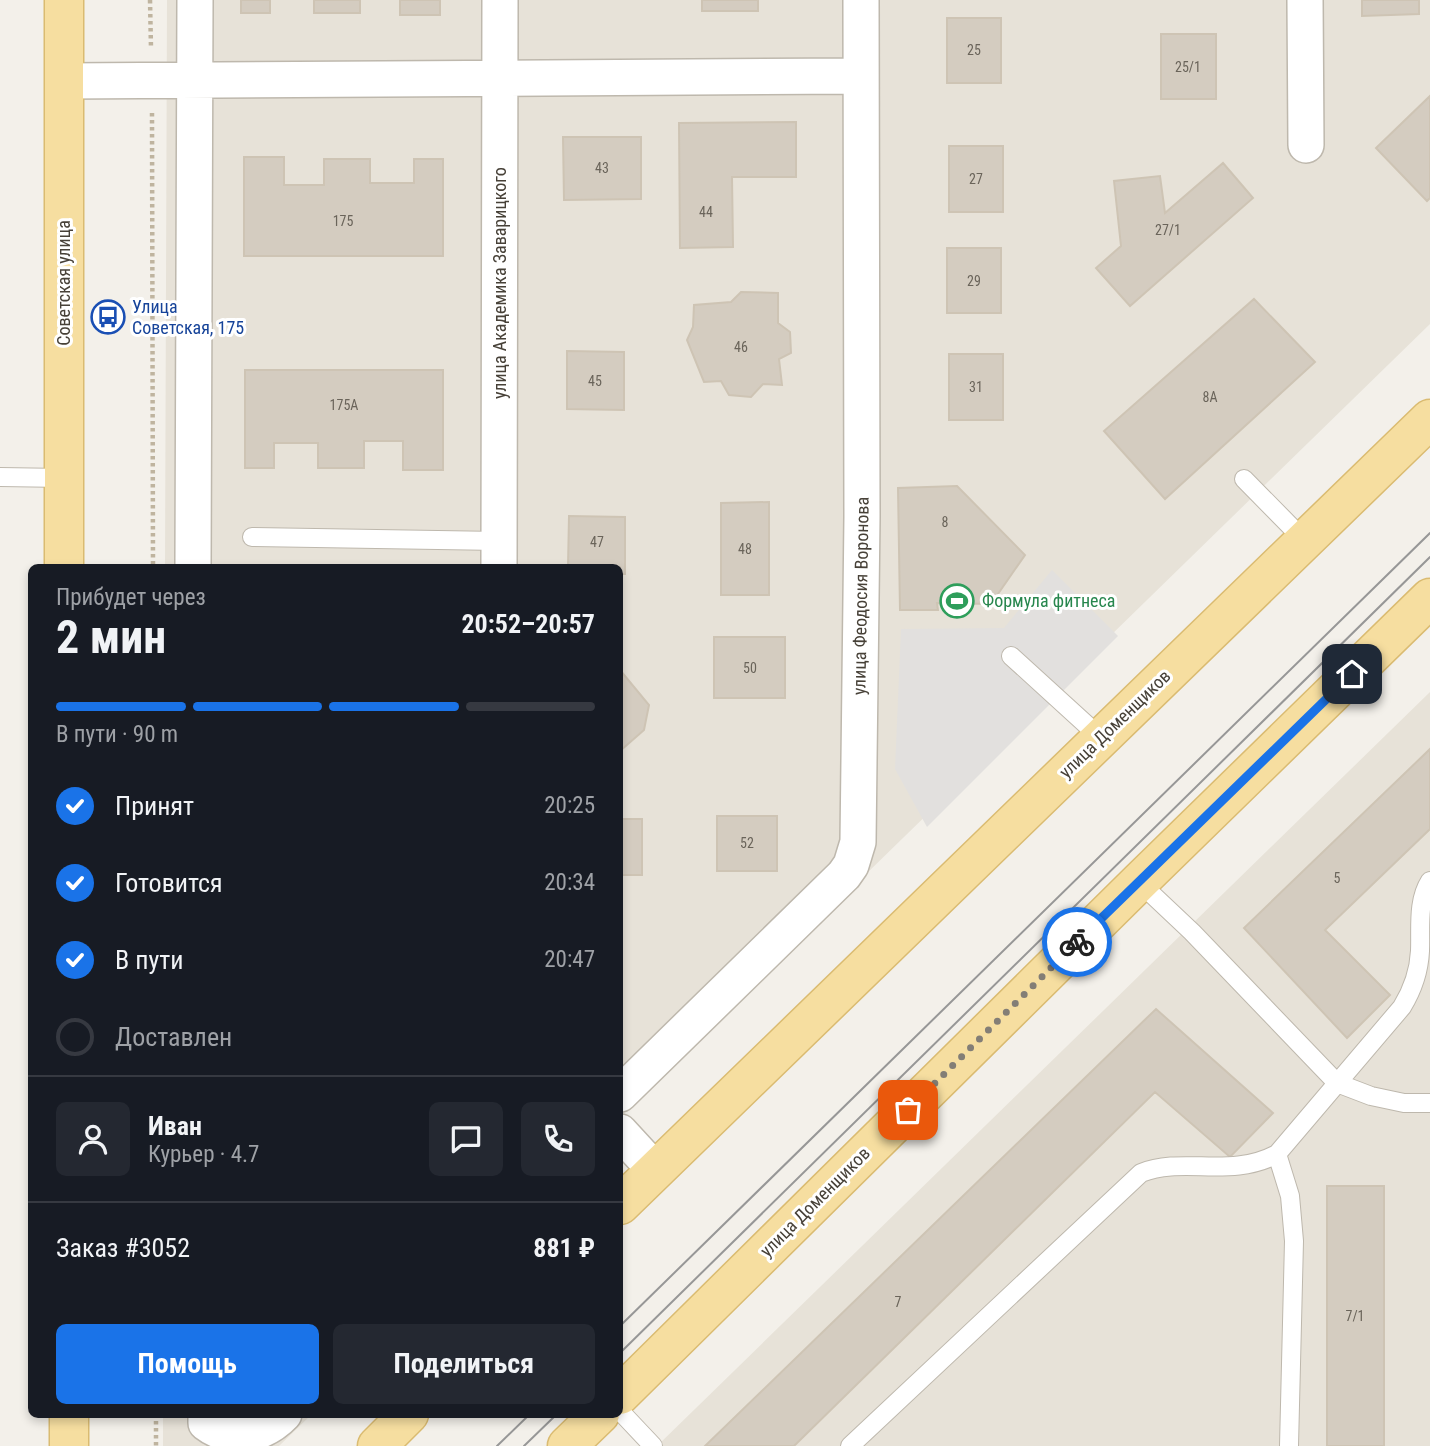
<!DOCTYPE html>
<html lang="ru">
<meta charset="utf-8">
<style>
body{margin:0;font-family:"Roboto Condensed",sans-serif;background:#242831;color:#f1f3f6;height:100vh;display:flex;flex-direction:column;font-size:26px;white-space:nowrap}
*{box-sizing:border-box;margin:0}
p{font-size:23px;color:#9ea1a6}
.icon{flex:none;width:38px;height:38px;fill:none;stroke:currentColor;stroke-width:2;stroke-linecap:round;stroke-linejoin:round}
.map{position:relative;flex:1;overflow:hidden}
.panel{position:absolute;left:28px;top:564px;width:595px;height:854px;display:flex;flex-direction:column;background:#171b24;border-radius:10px;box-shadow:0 4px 10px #0003}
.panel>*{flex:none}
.pin{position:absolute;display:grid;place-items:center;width:60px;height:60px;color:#fff;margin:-30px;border-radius:14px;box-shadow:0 4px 10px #0006}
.courier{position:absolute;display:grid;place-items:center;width:70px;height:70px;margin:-35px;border:5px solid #1a73e8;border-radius:50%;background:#fff;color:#222;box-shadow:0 2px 9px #0007}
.summary em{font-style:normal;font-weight:700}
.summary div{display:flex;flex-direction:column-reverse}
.summary{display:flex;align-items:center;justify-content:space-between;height:119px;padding:0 28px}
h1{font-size:46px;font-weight:700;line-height:52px}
.bar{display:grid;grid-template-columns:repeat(4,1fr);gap:10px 7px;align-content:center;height:84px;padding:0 28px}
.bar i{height:9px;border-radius:5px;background:#363941}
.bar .active{background:#1a73e8}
.bar p{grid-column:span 4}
.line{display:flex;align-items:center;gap:18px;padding:0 28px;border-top:2px solid #363941}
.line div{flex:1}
.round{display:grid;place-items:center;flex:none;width:74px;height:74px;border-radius:10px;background:#242831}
ol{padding:0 28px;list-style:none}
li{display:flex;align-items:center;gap:21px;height:77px}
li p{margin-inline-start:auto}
li .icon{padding:7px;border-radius:50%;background:#1a73e8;color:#fff;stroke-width:4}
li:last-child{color:#9ea1a6}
li i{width:38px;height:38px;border:4px solid #363941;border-radius:50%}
.cta{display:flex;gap:14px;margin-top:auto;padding:14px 28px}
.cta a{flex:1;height:80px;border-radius:10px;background:#1a73e8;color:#fff;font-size:28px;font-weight:700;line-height:80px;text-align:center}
.cta a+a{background:#242831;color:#f1f3f6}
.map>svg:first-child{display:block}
.residential{fill:#e7e2d8}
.parking{fill:#e2e0de}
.building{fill:#d4ccc0;stroke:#cec4b4;stroke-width:2}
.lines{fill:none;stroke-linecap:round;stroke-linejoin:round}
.service-casing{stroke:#beb8ad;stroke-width:20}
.minor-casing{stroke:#beb8ad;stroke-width:38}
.primary-casing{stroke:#dabb71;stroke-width:41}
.path{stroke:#bfb49f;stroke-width:4.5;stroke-dasharray:3.5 3.5;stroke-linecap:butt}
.service{stroke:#fff;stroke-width:18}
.minor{stroke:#fff;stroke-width:35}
.primary{stroke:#f6dea0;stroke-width:38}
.tram{stroke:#979797;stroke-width:2}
.done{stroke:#837e76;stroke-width:7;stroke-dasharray:0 12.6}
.route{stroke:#1a73e8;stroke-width:9}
.labels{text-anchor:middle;stroke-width:6;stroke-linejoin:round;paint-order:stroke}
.number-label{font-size:14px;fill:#6a645a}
.street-label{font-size:18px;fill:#474138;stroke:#fff}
.transit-label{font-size:18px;fill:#164399;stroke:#fff;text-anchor:start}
.leisure-label{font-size:18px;fill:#27864d;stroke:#fff;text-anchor:start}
</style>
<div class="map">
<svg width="1430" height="1446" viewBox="0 0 1430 1446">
<rect width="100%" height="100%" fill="#f3f0ea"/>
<path class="residential" d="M167,0H1430V324L620,1114V567H165Z
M1430,692V1446H657Z
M163,1414H312L279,1446H163Z"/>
<path class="parking" d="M1052,570L1118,636L927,827L895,769L901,629L1004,628Z"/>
<path class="building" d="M241,0H270V13H241Z
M314,0H360V13H314Z
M400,0H440V15H400Z
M702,0H758V11H702Z
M1362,0H1419V14L1362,16Z
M947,18H1001V83H947Z
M1161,34H1216V99H1161Z
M1430,96V198L1427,201L1376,148Z
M796,122V177H732L733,247L680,248L679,123Z
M563,137H641V199L564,200Z
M949,146H1003V212H949Z
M244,157H284V185H324V159H370V183H414V159H443V256H244Z
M1223,163L1253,198L1130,306L1096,268L1121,246L1114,181L1160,176L1165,213Z
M947,248H1001V313H947Z
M741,292L778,293V323L790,332L791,353L779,359L782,385L763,384L751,397L729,395L721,381L704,382L687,340L693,327L694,305L731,302Z
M1254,299L1315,362L1165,499L1104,431Z
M567,351L624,352V410L567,409Z
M949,354H1003V420H949Z
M245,370H443V470H403V441H364V468H318V443H274V468H245Z
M957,486L1025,555L991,604L937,603L938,610H900L898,488Z
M769,502V595H721V503Z
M569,516L625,517V574H620V567H568Z
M714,637H785V698H714Z
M620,670L649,705L644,730L620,751Z
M1430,749V829L1325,930L1390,995L1347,1038L1244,928Z
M717,816H777V871H717Z
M620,819H642V875H620Z
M1156,1009L1273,1113L1230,1157L1155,1092L794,1446H705Z
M1327,1186H1384V1446H1327Z"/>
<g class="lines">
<defs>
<path id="service" d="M0,477L64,478
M1244,479L1304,540
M252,537L499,541
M1011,656L1101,738
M1139,882L1192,932L1337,1083L1371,1096L1404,1103H1430
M1277,1154L1290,1196L1294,1241L1289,1446
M620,1411L653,1446
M850,1446L1141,1173C1184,1156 1230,1179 1277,1154L1402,1007C1413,989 1419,972 1420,951C1421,928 1417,901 1430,881"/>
<path id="minor" d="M1305,0L1306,145
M65,81L861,76
M193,567L195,0
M499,567L500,0
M620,1094L844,875L851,865L858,842L862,517L861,0
M620,1132L655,1170
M206,1414V1423C231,1442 263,1436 284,1414"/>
<path id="primary" d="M64,0V567
M620,1205L1430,419
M620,1395L1139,882L1430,598
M69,1414V1446
M377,1446L409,1414
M567,1446L600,1414"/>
</defs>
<use href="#service" class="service-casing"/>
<use href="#minor" class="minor-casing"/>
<use href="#primary" class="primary-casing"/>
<path class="path" d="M150,0L151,48
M152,113L153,567
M156,1414V1446"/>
<use href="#service" class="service"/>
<use href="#minor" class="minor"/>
<use href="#primary" class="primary"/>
<path class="tram" d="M620,1326L1430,533
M620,1353L1430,557
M497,1446L530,1414
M524,1446L557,1414"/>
</g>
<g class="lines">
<path class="done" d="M908,1110L1077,942"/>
<path class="route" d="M1077,942L1352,674"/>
</g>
<defs>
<symbol id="bus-ring" viewBox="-11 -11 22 22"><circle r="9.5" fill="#fff" stroke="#1a4fb4" stroke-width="1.5"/><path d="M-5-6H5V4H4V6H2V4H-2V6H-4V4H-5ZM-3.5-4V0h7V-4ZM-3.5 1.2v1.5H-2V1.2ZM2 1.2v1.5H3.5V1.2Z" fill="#1a4fb4"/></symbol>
<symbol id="stadium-ring" viewBox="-11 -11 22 22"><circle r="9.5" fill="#fff" stroke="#2e9e5b" stroke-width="1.5"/><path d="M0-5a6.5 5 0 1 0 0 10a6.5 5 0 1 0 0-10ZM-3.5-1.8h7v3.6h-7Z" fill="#2e9e5b"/></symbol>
</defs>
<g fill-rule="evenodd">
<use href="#bus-ring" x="89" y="298" width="38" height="38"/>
<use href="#stadium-ring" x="938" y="582" width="38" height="38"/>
</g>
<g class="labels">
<g class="number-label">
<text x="974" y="55">25</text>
<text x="1188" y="72">25/1</text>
<text x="602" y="173">43</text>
<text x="976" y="184">27</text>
<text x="706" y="217">44</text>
<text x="343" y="226">175</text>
<text x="1168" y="235">27/1</text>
<text x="974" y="286">29</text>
<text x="741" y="352">46</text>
<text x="595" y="386">45</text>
<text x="976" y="392">31</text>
<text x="1210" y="402">8А</text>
<text x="344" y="410">175А</text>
<text x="945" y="527">8</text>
<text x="597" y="547">47</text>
<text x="745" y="554">48</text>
<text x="750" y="673">50</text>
<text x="747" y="848">52</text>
<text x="1337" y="883">5</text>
<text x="898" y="1307">7</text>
<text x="1355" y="1321">7/1</text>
</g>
<g class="street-label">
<text transform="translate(64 283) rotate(-90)" y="6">Советская улица</text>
<text transform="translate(500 283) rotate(-90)" y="6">улица Академика Заварицкого</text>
<text transform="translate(861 596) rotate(-89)" y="6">улица Феодосия Воронова</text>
<text transform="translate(1115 724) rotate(-44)" y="6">улица Доменщиков</text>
<text transform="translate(815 1202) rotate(-45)" y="6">улица Доменщиков</text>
</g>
<g class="transit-label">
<text x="132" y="313">Улица<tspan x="132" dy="21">Советская, 175</tspan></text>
</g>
<g class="leisure-label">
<text x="982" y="607">Формула фитнеса</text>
</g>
</g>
</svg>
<div class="pin" style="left:908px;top:1110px;background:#ea580c"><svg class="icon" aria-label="bag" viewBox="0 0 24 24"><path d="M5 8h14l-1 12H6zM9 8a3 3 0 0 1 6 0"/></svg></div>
<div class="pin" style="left:1352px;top:674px;background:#1f2937"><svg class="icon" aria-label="home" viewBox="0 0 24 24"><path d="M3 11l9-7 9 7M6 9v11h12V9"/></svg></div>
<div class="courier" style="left:1077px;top:942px"><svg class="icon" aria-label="bike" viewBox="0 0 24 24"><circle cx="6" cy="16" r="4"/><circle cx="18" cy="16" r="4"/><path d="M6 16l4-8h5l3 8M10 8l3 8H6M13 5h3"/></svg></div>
<section class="panel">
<div class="summary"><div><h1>2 мин</h1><p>Прибудет через</p></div><em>20:52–20:57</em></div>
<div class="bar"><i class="active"></i><i class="active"></i><i class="active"></i><i></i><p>В пути · 90 m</p></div>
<ol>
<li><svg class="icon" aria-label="check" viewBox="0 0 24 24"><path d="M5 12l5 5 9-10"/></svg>Принят<p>20:25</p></li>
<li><svg class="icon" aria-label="check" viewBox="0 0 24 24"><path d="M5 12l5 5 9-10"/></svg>Готовится<p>20:34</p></li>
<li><svg class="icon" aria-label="check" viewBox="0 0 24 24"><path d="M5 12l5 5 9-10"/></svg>В пути<p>20:47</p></li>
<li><i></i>Доставлен</li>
</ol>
<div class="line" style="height:126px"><a class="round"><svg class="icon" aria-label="person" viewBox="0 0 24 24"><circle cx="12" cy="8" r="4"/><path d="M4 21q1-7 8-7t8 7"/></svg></a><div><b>Иван</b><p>Курьер · 4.7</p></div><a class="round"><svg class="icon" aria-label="chat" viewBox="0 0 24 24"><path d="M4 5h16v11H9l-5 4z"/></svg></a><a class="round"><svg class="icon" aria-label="phone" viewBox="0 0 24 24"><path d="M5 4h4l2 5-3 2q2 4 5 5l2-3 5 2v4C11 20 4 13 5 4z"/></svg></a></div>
<div class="line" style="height:91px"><div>Заказ #3052</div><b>881 ₽</b></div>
<div class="cta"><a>Помощь</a><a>Поделиться</a></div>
</section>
</div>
